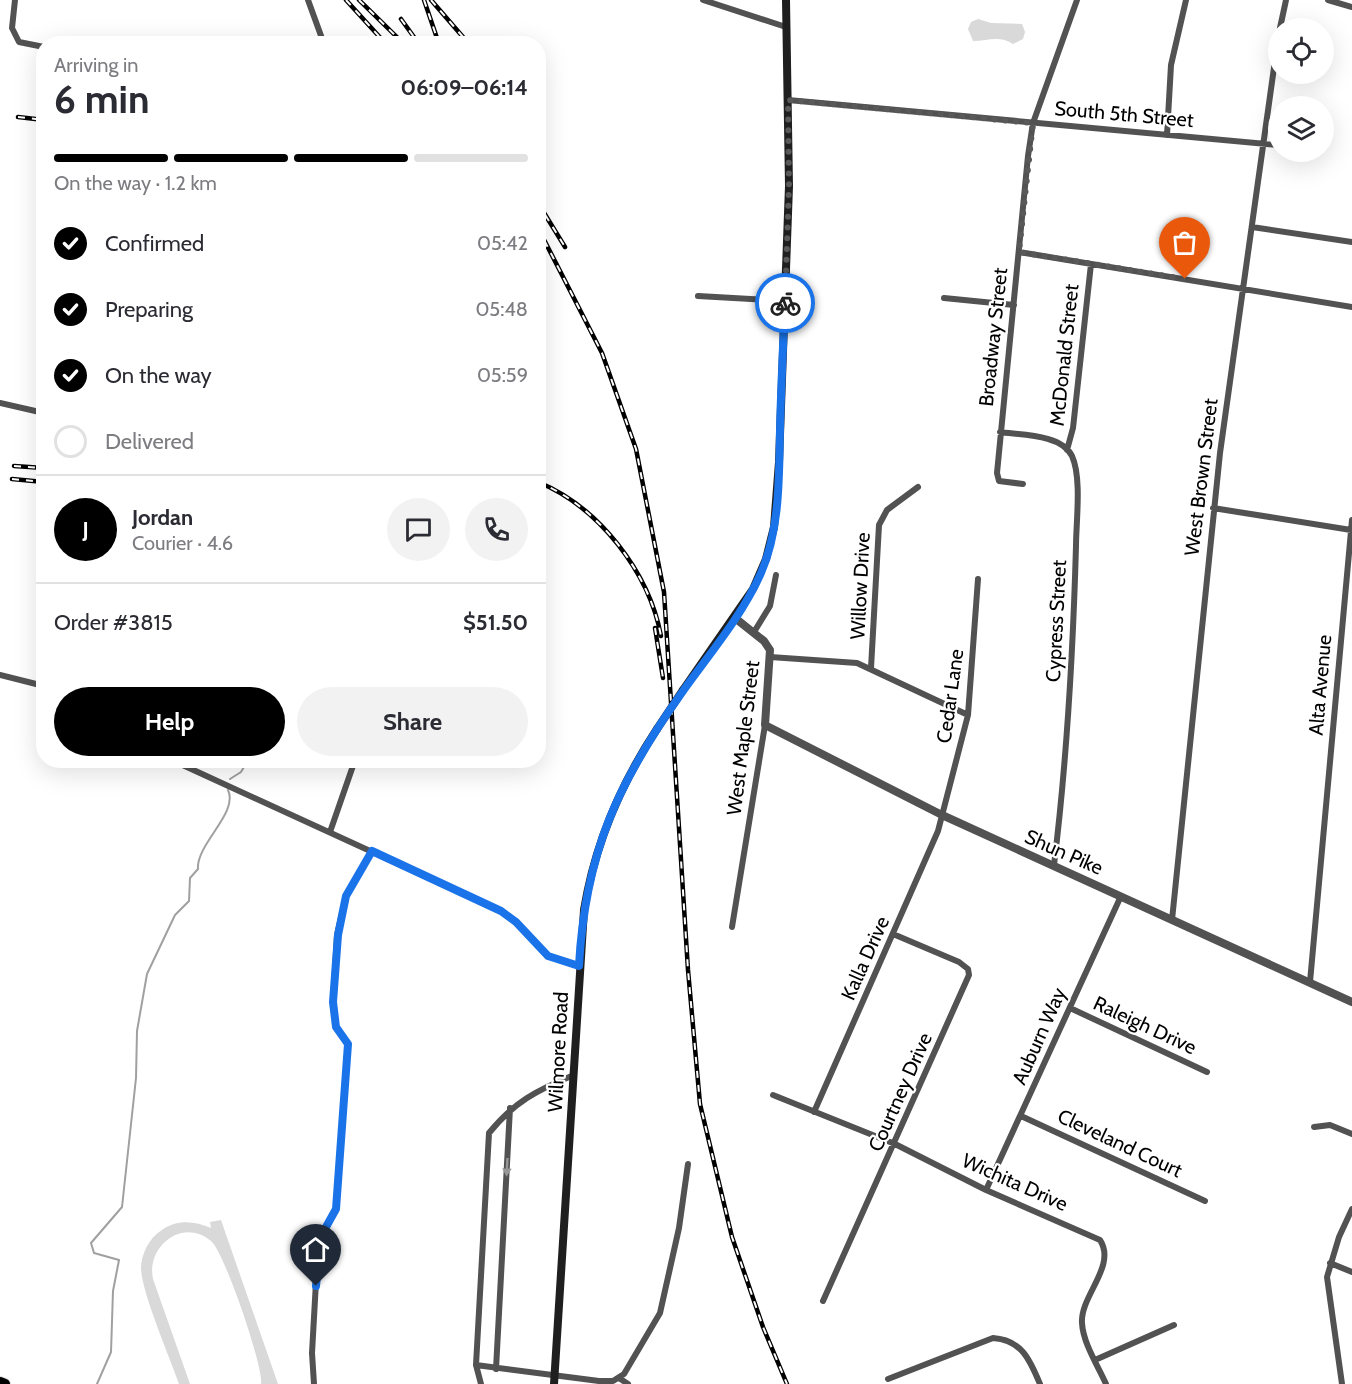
<!DOCTYPE html>
<meta charset="utf-8">
<style>
body{margin:0;font-family:Cabin,sans-serif;background:#f2f2f3;color:#2b2b33;height:100vh;display:flex;flex-direction:column;font-size:22px;white-space:nowrap}
*{box-sizing:border-box;margin:0}
p{font-size:20px;color:#7c7c81}
.icon{flex:none;width:33px;height:33px;fill:none;stroke:currentColor;stroke-width:2;stroke-linecap:round;stroke-linejoin:round}
.map{position:relative;flex:1;overflow:hidden}
.sheet{position:absolute;left:36px;top:36px;width:510px;height:732px;display:flex;flex-direction:column;background:#fff;border-radius:24px;box-shadow:0 6px 24px #0002}
.sheet>*{flex:none}
.buttons{position:absolute;left:1268px;top:18px;display:grid;gap:12px}
.buttons a{display:grid;place-items:center;width:66px;height:66px;border-radius:50%;background:#fff;box-shadow:0 6px 24px #0002;font-size:30px}
.pin{position:absolute;display:grid;place-items:center;width:51px;height:51px;color:#fff;margin:-62px -26px;border-radius:50% 50% 50% 0;rotate:-45deg;box-shadow:0 0 6px #0007}
.pin .icon{rotate:45deg}
.courier{position:absolute;display:grid;place-items:center;width:60px;height:60px;margin:-30px;border:4px solid #1a73e8;border-radius:50%;background:#fff;color:#222;box-shadow:0 2px 8px #0007}
.overview em{font-style:normal;font-weight:700}
.overview div{display:flex;flex-direction:column-reverse}
.overview{display:flex;align-items:center;justify-content:space-between;height:102px;padding:0 18px}
h1{font-size:39px;font-weight:700;line-height:45px}
.bar{display:grid;grid-template-columns:repeat(4,1fr);gap:9px 6px;align-content:center;height:72px;padding:0 18px}
.bar i{height:8px;border-radius:4px;background:#e1e1e2}
.bar .selected{background:#000}
.bar p{grid-column:span 4}
.line{display:flex;align-items:center;gap:15px;padding:0 18px;border-top:2px solid #e1e1e2}
.line div{flex:1}
.round{display:grid;place-items:center;flex:none;width:63px;height:63px;border-radius:32px;background:#f2f2f3}
ol{padding:0 18px;list-style:none}
li{display:flex;align-items:center;gap:18px;height:66px}
li p{margin-inline-start:auto}
li .icon{padding:6px;border-radius:50%;background:#000;color:#fff;stroke-width:4}
li:last-child{color:#7c7c81}
li i{width:33px;height:33px;border:3px solid #e1e1e2;border-radius:50%}
.primary-button{display:flex;gap:12px;margin-top:auto;padding:12px 18px}
.primary-button a{flex:1;height:69px;border-radius:36px;background:#000;color:#fff;font-size:24px;font-weight:700;line-height:69px;text-align:center}
.primary-button a+a{background:#f2f2f3;color:#2b2b33}
.map>svg:first-child{display:block}
.green{fill:#d9d9d9}
.lines{fill:none;stroke-linecap:round;stroke-linejoin:round}
.stream{stroke:#a0a0a0;stroke-width:2}
.trunk-casing{stroke:#dbdbdb;stroke-width:12}
.minor{stroke:#525252;stroke-width:6}
.tertiary{stroke:#525252;stroke-width:8}
.secondary{stroke:#1f1f1f;stroke-width:8}
.trunk{stroke:#000;stroke-width:10}
.rail-casing{stroke:#000;stroke-width:4.5}
.rail{stroke:#fff;stroke-width:2;stroke-dasharray:7;stroke-linecap:butt}
.secondary-bridge{stroke:#1f1f1f;stroke-width:8}
.oneway{fill:#979797}
.done{stroke:#595959;stroke-width:6;stroke-dasharray:0 10.8}
.route{stroke:#1a73e8;stroke-width:8}
.labels{text-anchor:middle;stroke-width:4.5;stroke-linejoin:round;paint-order:stroke}
.street-label{font-size:20px;fill:#000;stroke:#fff}
</style>
<div class="map">
<svg width="1352" height="1384" viewBox="0 0 1352 1384">
<rect width="100%" height="100%" fill="#fff"/>
<path class="green" d="M978,19L991,23L1022,24L1025,32L1023,39L1013,44C999,35 988,41 973,41L968,29L971,22Z
M221,1220L278,1384H261C264,1368 224,1251 211,1241C183,1217 146,1246 153,1279L190,1384H179C170,1358 142,1293 141,1269C141,1254 149,1238 162,1230C177,1219 195,1221 211,1228L210,1222Z"/>
<g class="lines">
<path class="stream" d="M230,779L241,772L248,760
M97,1384L111,1352L113,1291L119,1260L94,1253L91,1243L122,1207L136,1078L137,1031L147,974L175,915L189,901L190,878L198,869C196,844 239,813 228,790"/>
<defs>
<path id="trunk" d="M0,1382L5,1384"/>
</defs>
<use href="#trunk" class="trunk-casing"/>
<path class="minor" d="M15,0L12,28L19,42L44,47
M308,0L324,44
M703,0L786,27
M1328,0L1352,7
M1280,28L1286,0
M788,100L1278,145
M1167,135L1171,65L1186,0
M1252,227L1352,242
M1019,252L1352,307
M698,296L785,301
M944,298L1014,305
M0,403L44,413
M1000,432C1020,435 1062,434 1072,456C1082,478 1076,522 1076,546C1073,653 1067,759 1054,865
M1067,450L1073,428L1091,264
M1023,484L999,481L997,473L1028,156L1033,123L1077,0
M1213,508L1351,530
M754,632L770,606L776,575
M770,657L857,663L968,715
M871,668L879,525L887,510L918,487
M0,675L44,686
M176,762L501,911L516,922L548,956L579,966
M330,832L355,760
M1172,920L1220,453L1278,39
M732,927L765,725
M1310,982L1352,520
M1070,1008L1207,1072
M773,1095L895,1144L986,1190L1100,1240C1117,1266 1080,1296 1082,1323C1083,1343 1098,1366 1106,1384
M814,1112L938,831L968,715L978,579
M1021,1116L1205,1201
M1314,1127L1330,1125L1352,1134
M986,1190L1121,896
M1330,1263L1352,1272
M823,1301L969,975L968,969L959,962L893,934
M1095,1360L1174,1325
M476,1365L489,1133C514,1102 537,1090 574,1075
M496,1369L510,1108
M619,1378L628,1384
M888,1379L993,1338C1022,1340 1030,1360 1040,1384
M314,1384L312,1353L317,1264L321,1236L336,1209L348,1044L336,1027L333,1002L337,935L346,896L372,851
M481,1384L476,1365L599,1381H613L624,1374L660,1313L679,1228L688,1164
M1342,1384L1327,1277L1339,1237L1352,1209"/>
<path class="tertiary" d="M735,618L764,641L770,650L765,725L942,815L1352,1002"/>
<path class="secondary" d="M683,690L753,589L766,559L774,527L779,462L789,186L786,0
M554,1384L584,910C595,843 620,785 657,729"/>
<use href="#trunk" class="trunk"/>
<defs>
<path id="rail" d="M346,0L386,44
M359,0L404,44
M424,0L439,44
M431,0L463,37
M401,19L419,44
M18,117L44,120
M538,203L565,247
M538,228L602,353L636,449L664,592L688,970L700,1104L732,1237L763,1327L787,1384
M14,466L44,468
M12,479L44,482
M538,482C599,507 649,572 661,636
M655,628L663,678"/>
</defs>
<use href="#rail" class="rail-casing"/>
<use href="#rail" class="rail"/>
<path class="secondary-bridge" d="M657,729L683,690"/>
</g>
<defs><path id="oneway-solid" d="M-6-.8H1V-3.2L6.5 0L1 3.2V.8H-6Z" transform="scale(1.5)"/></defs>
<use class="oneway" href="#oneway-solid" transform="translate(507 1167) rotate(93)"/>
<g class="lines">
<path class="done" d="M785,303L789,186L788,100L1033,123L1019,252L1185,279"/>
<path class="route" d="M316,1286L321,1236L336,1209L348,1044L336,1027L333,1002L338,935L346,896L372,851L501,911L516,922L548,956L579,966C585,853 618,782 683,691C710,653 742,616 761,573C780,529 779,478 780,430C781,388 783,346 785,303"/>
</g>
<g class="labels">
<g class="street-label">
<text transform="translate(1124 114) rotate(5)" y="7">South 5th Street</text>
<text transform="translate(993 337) rotate(-84)" y="7">Broadway Street</text>
<text transform="translate(1064 355) rotate(-84)" y="7">McDonald Street</text>
<text transform="translate(1201 477) rotate(-83)" y="7">West Brown Street</text>
<text transform="translate(860 586) rotate(-87)" y="7">Willow Drive</text>
<text transform="translate(1056 621) rotate(-87)" y="7">Cypress Street</text>
<text transform="translate(1320 685) rotate(-85)" y="7">Alta Avenue</text>
<text transform="translate(950 696) rotate(-82)" y="7">Cedar Lane</text>
<text transform="translate(743 738) rotate(-83)" y="7">West Maple Street</text>
<text transform="translate(1064 852) rotate(24)" y="7">Shun Pike</text>
<text transform="translate(865 958) rotate(-66)" y="7">Kalla Drive</text>
<text transform="translate(1145 1025) rotate(25)" y="7">Raleigh Drive</text>
<text transform="translate(1039 1036) rotate(-66)" y="7">Auburn Way</text>
<text transform="translate(558 1052) rotate(-87)" y="7">Wilmore Road</text>
<text transform="translate(900 1092) rotate(-66)" y="7">Courtney Drive</text>
<text transform="translate(1120 1143) rotate(25)" y="7">Cleveland Court</text>
<text transform="translate(1015 1182) rotate(24)" y="7">Wichita Drive</text>
</g>
</g>
</svg>
<div class="buttons">
<a><svg class="icon" aria-label="locate" viewBox="0 0 24 24"><circle cx="12" cy="12" r="6"/><path d="M12 2v4M12 18v4M2 12h4M18 12h4"/></svg></a>
<a><svg class="icon" aria-label="layers" viewBox="0 0 24 24"><path d="M12 4l9 5-9 5-9-5zM3 14l9 5 9-5"/></svg></a>
</div>
<div class="pin" style="left:1185px;top:279px;background:#ea580c"><svg class="icon" aria-label="bag" viewBox="0 0 24 24"><path d="M5 8h14l-1 12H6zM9 8a3 3 0 0 1 6 0"/></svg></div>
<div class="pin" style="left:316px;top:1286px;background:#1f2937"><svg class="icon" aria-label="home" viewBox="0 0 24 24"><path d="M3 11l9-7 9 7M6 9v11h12V9"/></svg></div>
<div class="courier" style="left:785px;top:303px"><svg class="icon" aria-label="bike" viewBox="0 0 24 24"><circle cx="6" cy="16" r="4"/><circle cx="18" cy="16" r="4"/><path d="M6 16l4-8h5l3 8M10 8l3 8H6M13 5h3"/></svg></div>
<section class="sheet">
<div class="overview"><div><h1>6 min</h1><p>Arriving in</p></div><em>06:09–06:14</em></div>
<div class="bar"><i class="selected"></i><i class="selected"></i><i class="selected"></i><i></i><p>On the way · 1.2 km</p></div>
<ol>
<li><svg class="icon" aria-label="check" viewBox="0 0 24 24"><path d="M5 12l5 5 9-10"/></svg>Confirmed<p>05:42</p></li>
<li><svg class="icon" aria-label="check" viewBox="0 0 24 24"><path d="M5 12l5 5 9-10"/></svg>Preparing<p>05:48</p></li>
<li><svg class="icon" aria-label="check" viewBox="0 0 24 24"><path d="M5 12l5 5 9-10"/></svg>On the way<p>05:59</p></li>
<li><i></i>Delivered</li>
</ol>
<div class="line" style="height:108px"><b class="round" style="background:#000;color:#fff">J</b><div><b>Jordan</b><p>Courier · 4.6</p></div><a class="round"><svg class="icon" aria-label="chat" viewBox="0 0 24 24"><path d="M4 5h16v11H9l-5 4z"/></svg></a><a class="round"><svg class="icon" aria-label="phone" viewBox="0 0 24 24"><path d="M5 4h4l2 5-3 2q2 4 5 5l2-3 5 2v4C11 20 4 13 5 4z"/></svg></a></div>
<div class="line" style="height:78px"><div>Order #3815</div><b>$51.50</b></div>
<div class="primary-button"><a>Help</a><a>Share</a></div>
</section>
</div>
